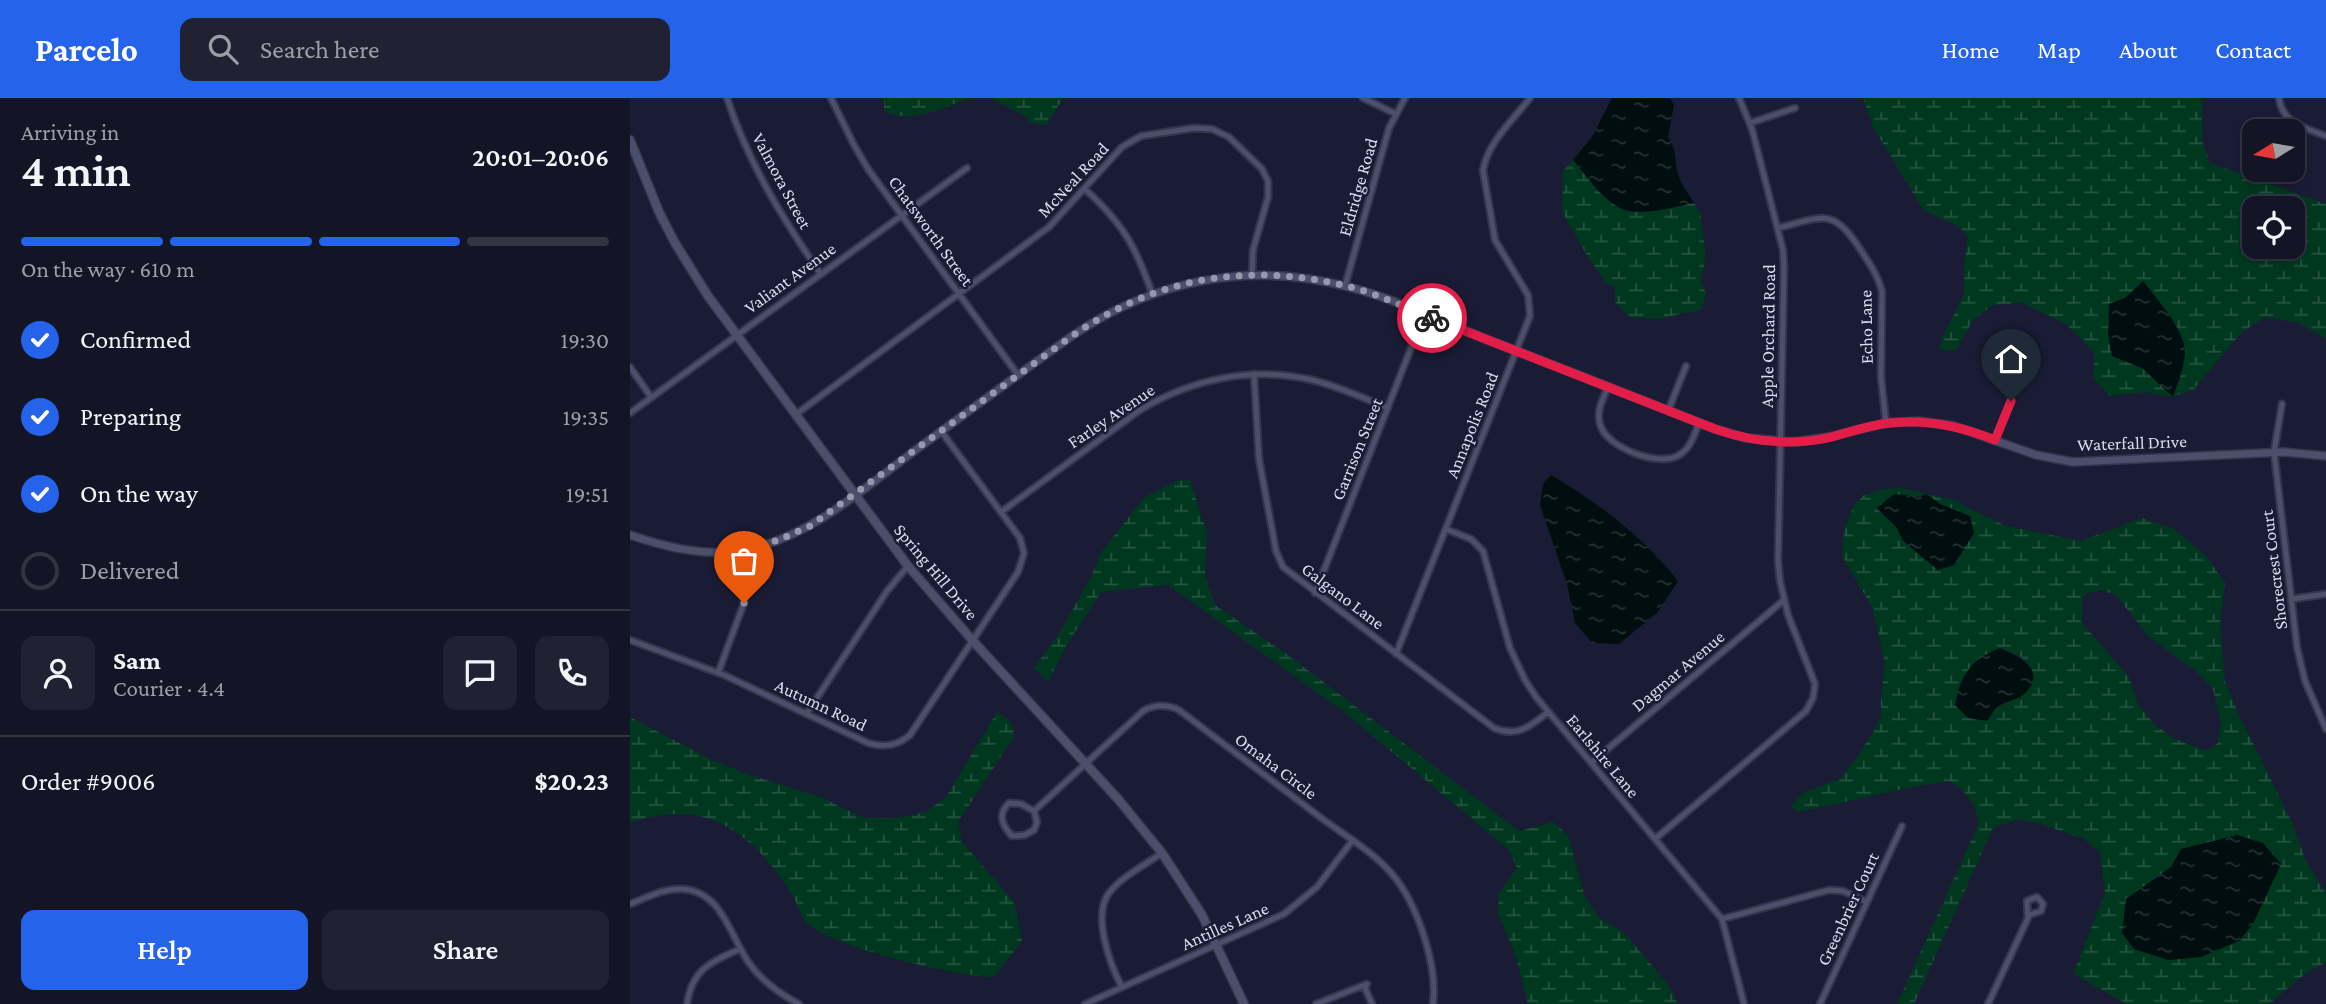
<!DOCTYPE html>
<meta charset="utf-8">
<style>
body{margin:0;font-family:"Crimson Pro",serif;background:#202233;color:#f1f3f6;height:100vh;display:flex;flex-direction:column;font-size:26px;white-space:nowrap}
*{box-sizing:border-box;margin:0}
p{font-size:23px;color:#9d9fa7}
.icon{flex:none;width:38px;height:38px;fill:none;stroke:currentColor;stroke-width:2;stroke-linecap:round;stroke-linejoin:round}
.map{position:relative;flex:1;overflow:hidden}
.panel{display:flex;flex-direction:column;background:#131527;width:630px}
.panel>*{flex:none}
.needle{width:46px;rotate:259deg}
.tools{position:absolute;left:1612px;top:21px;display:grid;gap:14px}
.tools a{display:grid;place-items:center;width:63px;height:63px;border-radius:14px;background:#131527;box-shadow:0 4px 10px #0003,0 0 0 2px #323444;font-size:35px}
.pin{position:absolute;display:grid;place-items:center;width:60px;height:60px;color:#fff;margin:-72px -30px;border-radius:50% 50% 50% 0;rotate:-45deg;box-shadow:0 0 7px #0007}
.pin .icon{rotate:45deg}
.courier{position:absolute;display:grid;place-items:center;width:70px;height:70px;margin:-35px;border:5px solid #e11d48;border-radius:50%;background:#fff;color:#222;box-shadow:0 2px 9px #0007}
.head em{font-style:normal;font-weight:600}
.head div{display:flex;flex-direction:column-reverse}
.head{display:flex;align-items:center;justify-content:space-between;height:119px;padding:0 21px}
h1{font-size:46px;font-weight:600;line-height:52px}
.bar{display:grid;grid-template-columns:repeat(4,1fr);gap:10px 7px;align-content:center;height:84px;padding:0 21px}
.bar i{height:9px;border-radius:5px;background:#323444}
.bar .active{background:#2563eb}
.bar p{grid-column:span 4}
.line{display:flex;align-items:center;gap:18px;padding:0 21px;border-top:2px solid #323444}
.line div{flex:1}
.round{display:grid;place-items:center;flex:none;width:74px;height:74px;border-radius:14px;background:#202233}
ol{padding:0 21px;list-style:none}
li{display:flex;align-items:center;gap:21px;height:77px}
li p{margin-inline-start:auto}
li .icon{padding:7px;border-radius:50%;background:#2563eb;color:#fff;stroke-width:4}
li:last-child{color:#9d9fa7}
li i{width:38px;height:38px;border:4px solid #323444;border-radius:50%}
.cta{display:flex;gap:14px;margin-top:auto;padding:14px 21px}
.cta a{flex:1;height:80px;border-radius:14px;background:#2563eb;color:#fff;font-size:28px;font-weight:600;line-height:80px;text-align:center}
.cta a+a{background:#202233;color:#f1f3f6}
header{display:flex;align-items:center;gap:42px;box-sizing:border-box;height:98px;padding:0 35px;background:#2563eb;color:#fff}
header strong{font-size:33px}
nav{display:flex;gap:38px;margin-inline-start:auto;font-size:24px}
.search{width:490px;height:63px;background:#202233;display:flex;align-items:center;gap:18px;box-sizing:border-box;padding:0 24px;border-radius:14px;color:#9d9fa7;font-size:26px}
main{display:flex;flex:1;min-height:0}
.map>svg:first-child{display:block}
.wetland{fill:url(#wetland-marsh);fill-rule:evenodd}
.water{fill:url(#water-ripples)}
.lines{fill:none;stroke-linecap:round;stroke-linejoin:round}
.minor-casing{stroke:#343549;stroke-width:9}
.tertiary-casing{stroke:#343549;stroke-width:10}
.secondary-casing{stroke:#343549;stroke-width:11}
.minor{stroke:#4b4f6b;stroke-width:5}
.tertiary{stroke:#4b4f6b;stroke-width:7}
.secondary{stroke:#4b4f6b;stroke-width:8}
.done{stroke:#9699ad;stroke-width:7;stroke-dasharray:0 12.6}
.route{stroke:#e11d48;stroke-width:9}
.labels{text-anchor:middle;stroke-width:5;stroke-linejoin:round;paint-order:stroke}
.street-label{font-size:18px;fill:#daddee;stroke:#191c34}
</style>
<header>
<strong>Parcelo</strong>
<div class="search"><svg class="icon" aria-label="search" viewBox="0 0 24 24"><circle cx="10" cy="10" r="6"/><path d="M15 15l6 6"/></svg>Search here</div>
<nav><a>Home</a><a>Map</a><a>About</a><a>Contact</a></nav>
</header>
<main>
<section class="panel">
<div class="head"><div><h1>4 min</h1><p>Arriving in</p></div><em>20:01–20:06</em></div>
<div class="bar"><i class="active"></i><i class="active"></i><i class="active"></i><i></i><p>On the way · 610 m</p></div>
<ol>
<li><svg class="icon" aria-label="check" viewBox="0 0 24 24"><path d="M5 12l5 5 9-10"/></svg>Confirmed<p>19:30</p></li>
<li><svg class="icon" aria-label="check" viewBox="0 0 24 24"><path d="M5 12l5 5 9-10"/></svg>Preparing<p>19:35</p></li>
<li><svg class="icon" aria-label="check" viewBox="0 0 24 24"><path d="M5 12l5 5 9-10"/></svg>On the way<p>19:51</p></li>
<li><i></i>Delivered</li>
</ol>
<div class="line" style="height:126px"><a class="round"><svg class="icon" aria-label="person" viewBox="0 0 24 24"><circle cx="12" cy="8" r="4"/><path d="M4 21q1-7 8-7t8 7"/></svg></a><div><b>Sam</b><p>Courier · 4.4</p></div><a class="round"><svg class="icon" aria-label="chat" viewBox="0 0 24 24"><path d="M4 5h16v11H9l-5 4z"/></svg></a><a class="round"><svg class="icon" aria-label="phone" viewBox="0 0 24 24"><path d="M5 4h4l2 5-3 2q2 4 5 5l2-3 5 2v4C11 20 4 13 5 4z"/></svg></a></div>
<div class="line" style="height:91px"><div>Order #9006</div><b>$20.23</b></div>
<div class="cta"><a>Help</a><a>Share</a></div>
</section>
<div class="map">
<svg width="1696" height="906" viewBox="0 0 1696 906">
<defs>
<pattern id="wetland-marsh" width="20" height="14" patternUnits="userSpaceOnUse" patternTransform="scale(1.75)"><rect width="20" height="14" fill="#00381f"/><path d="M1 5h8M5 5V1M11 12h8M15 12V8" fill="none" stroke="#255440"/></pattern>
<pattern id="water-ripples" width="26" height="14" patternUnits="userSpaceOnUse" patternTransform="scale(1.75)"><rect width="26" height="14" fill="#000e10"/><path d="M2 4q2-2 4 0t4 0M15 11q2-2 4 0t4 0" fill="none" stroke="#253133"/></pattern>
</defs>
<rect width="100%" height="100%" fill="#191c34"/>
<path class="wetland" d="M254,0H340C314,9 281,27 254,13Z
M360,0H433L416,27L399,24L397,19Z
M1233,0H1572V42L1580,65L1696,106V241L1669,225L1635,219L1612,234L1564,291L1543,299L1516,294L1480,298L1464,281V254L1436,226L1392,205L1363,207L1343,222L1326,252H1309L1313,238L1334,196V166L1338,138L1326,127L1294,113L1243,29ZM1624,110H1662V149H1624ZM1495,200L1512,270L1482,258L1479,206Z
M943,62L971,94L1017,114L1064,105L1070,115L1076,158L1071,183L1076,196L1071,212L1027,221L999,219L985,204V188L976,186L958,159L932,114L933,73Z
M560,382L577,435L575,476L585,507L658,557L889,733L923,724L938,737L955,799L970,821L992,833L1008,851L1037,885L1048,906H898L886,859L868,815L869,795L887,770L879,752L713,613L538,487L471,494L438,545L418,584L404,570L430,534L461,479L472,453L514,400L546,383Z
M1272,390L1328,403L1332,407L1376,428L1451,443L1512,420L1544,431L1576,458L1595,485L1590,526L1595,583L1609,617L1661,722L1676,763L1696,796V864L1676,875L1639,906H1497L1443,876L1475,795L1470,755L1454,741L1411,726L1387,721L1363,730L1284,906H1267L1349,725C1345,705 1337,693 1319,683C1269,690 1222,703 1173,713H1167L1162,710V706L1174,694L1210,681L1231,654L1251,619V601L1255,565L1242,509L1212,458L1214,432L1224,407L1234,397L1253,391ZM1264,396L1289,399L1296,396L1310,406L1340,418L1273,443L1267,430L1247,411ZM1470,492L1486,497L1518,538L1568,575L1583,591L1591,624L1588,645L1576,653L1545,641L1526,628L1509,608L1499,579L1452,525V500L1458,495ZM1369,550L1390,558L1402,570L1393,597L1368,609ZM1541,769L1492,835L1496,801Z
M367,614L379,622L385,637L328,724L332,744L384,804L392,843L364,879C328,879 201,849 177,825C170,818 168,805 162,797C123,734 75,698 0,725V619L82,662L117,676L190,699L234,720H267L296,714L316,699Z"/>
<path class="water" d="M982,0H1040L1044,7L1038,39C1049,56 1043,62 1049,79C1052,88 1059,96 1064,105C1044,109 1007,120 988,109C970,99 956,77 943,62L962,39Z
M1513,183C1526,200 1556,233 1555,255C1554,270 1548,285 1543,299L1512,270L1482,258L1478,236L1479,206L1495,200Z
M921,377C967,404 1015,440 1048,483L1028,514L989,546L962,545L945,525L937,486L910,407L913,386Z
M1264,396L1289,399L1296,396L1310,406L1340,418L1344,435L1324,467L1308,472L1273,443L1267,430L1247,410Z
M1369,550C1389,558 1420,573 1393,597C1386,603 1374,603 1367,609C1363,613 1360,619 1357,623L1338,620L1325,607C1331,576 1340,563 1369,550Z
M1607,737L1633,745L1651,766L1623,826L1609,843L1571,859L1538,862L1504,851L1492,835L1496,801L1541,769L1551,751Z"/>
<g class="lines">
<defs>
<path id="minor" d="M97,0C118,64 152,120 190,175
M201,0L224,47L238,71L388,277
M733,0L766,16
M1649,0C1652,25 1675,30 1696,38
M1120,25L1165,10
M455,91C493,126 505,147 522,195
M1148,130C1195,118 1203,109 1232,154C1240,166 1248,178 1252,193L1251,279L1256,325
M715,188L759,30L775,0
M0,269L21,299
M624,276L629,361L646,453L653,469L864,630C887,640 901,628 918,614
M978,289C973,301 966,313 970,326C975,349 1029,370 1049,357C1061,350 1064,337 1069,325
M1652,306L1644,354L1667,549L1675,583L1696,631
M1038,313L1056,268
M0,315L337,70
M165,317L419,129L492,49L511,38L564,30L582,31L599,39L632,71L638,83V99L623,152L622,176
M1365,342L1381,303
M371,414L510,312C562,281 622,268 682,282C708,288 733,300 758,310
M816,431L841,441L853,453L880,550L895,582L906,599L1092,821L1114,906
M685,495L794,217
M1662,501L1696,496
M0,542L94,577L238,645C254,650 267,648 280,637L388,474L394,455L390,440L311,333
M766,556L900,218L898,197L865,142L853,72C858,44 883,22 900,0
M88,575L114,505L111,452
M177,615L257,493L278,468
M961,665L1154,502
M379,705L391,706L404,713L407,724L404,732L395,737L382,738C372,727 367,717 379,705Z
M404,713L513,613C525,606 536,606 549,612C596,648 643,683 690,719C714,737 742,753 762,776C787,805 808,867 803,906
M1025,741L1176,613L1183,600L1185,586L1158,517L1150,483L1148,463L1154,171L1153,152L1122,31L1109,0
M0,806C16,800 34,790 52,791C92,793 100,838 119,865C131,882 150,896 169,906
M1092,821L1199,792L1213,793L1237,804
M492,889C480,867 462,817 479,795C491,779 515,767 532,755
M57,906C62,871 81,864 110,851
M455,906L654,816L687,789L722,743
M686,906L737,886L735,890L742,906
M1190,906L1272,728
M1358,906L1398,820L1397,803L1407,799L1413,806L1411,813L1399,817"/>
<path id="tertiary" d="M0,437C36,449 71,458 109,453C178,442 233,391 287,351C339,313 390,275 442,238C525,181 622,163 719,189C766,201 813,224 858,242C934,271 1009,301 1085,331L1116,340L1164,344L1199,339L1256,325L1289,323L1324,328L1406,357L1443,364L1654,354L1696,358"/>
<path id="secondary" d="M0,42L29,114L45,145L78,198L278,468L343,543L488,701L532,755L572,817L614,906"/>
</defs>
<use href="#minor" class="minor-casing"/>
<use href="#tertiary" class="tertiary-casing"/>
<use href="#secondary" class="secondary-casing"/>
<use href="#minor" class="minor"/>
<use href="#tertiary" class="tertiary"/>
<use href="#secondary" class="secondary"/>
</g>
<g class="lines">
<path class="done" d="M114,505L111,452L149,442L180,428L442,238C527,179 617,164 717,188C746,195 774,209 802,220"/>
<path class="route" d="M802,220L1085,331C1122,344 1158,348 1197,340C1218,335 1238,327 1260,325C1297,321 1331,328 1365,342L1381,303"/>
</g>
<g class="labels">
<g class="street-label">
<text transform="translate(443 82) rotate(-47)" y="6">McNeal Road</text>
<text transform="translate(152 83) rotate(62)" y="6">Valmora Street</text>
<text transform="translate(728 89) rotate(-74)" y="6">Eldridge Road</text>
<text transform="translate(301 133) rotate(54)" y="6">Chatsworth Street</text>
<text transform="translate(160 180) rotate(-36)" y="6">Valiant Avenue</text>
<text transform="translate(1236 229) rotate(-91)" y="6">Echo Lane</text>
<text transform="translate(1138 238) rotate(-89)" y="6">Apple Orchard Road</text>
<text transform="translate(481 318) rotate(-34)" y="6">Farley Avenue</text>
<text transform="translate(842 327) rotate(-68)" y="6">Annapolis Road</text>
<text transform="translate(1502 345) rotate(-2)" y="6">Waterfall Drive</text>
<text transform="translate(727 351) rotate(-68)" y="6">Garrison Street</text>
<text transform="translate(1644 472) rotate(-97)" y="6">Shorecrest Court</text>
<text transform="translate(306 474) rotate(50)" y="6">Spring Hill Drive</text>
<text transform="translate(713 498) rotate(37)" y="6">Galgano Lane</text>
<text transform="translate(1048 573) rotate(-40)" y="6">Dagmar Avenue</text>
<text transform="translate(191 607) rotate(25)" y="6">Autumn Road</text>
<text transform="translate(973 658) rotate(50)" y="6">Earlshire Lane</text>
<text transform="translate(646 668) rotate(37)" y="6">Omaha Circle</text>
<text transform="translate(1218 811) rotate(-65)" y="6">Greenbrier Court</text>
<text transform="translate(595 828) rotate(-24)" y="6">Antilles Lane</text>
</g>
</g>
</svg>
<div class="tools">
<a><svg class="needle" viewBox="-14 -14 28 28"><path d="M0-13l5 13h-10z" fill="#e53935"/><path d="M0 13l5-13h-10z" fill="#9d9fa7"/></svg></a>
<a><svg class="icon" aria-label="locate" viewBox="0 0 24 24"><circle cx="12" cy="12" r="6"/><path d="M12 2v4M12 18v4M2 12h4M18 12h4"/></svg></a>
</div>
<div class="pin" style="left:114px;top:505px;background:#ea580c"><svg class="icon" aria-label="bag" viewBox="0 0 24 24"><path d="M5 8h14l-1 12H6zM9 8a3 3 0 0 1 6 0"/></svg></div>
<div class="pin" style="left:1381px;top:303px;background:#1f2937"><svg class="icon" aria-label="home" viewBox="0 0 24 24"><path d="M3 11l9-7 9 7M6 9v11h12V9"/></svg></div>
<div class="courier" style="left:802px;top:220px"><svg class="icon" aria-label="bike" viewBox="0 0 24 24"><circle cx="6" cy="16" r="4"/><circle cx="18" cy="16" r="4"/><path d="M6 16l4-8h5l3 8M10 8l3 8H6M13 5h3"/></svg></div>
</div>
</main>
